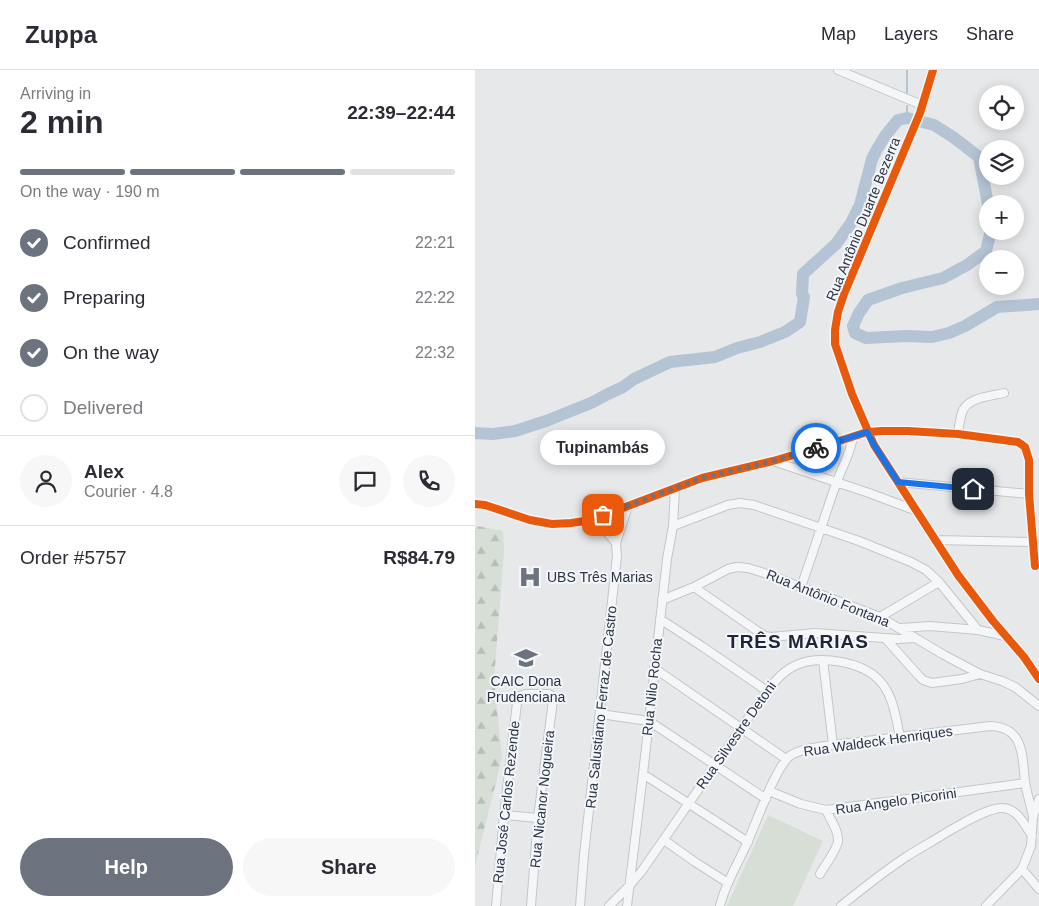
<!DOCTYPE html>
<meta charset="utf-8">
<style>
body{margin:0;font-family:Arial,sans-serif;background:#f7f7f7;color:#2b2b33;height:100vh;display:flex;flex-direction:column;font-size:19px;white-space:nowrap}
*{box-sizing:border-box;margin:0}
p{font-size:16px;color:#7c7c81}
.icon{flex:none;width:28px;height:28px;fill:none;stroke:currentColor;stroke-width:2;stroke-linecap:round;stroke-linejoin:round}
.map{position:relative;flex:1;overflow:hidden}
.panel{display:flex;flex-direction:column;background:#fff;width:475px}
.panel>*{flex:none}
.tools{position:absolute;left:504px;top:15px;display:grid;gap:10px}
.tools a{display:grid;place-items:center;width:45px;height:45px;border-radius:50%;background:#fff;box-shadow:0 2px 12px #0003;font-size:25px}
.pin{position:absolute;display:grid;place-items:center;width:42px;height:42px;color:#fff;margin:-21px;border-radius:10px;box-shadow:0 2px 8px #0006}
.courier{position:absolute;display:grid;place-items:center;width:50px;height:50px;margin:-25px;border:4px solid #1a73e8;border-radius:50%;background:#fff;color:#222;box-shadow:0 1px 6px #0007}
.bubble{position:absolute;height:35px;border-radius:18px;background:#fff;box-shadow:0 2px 12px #0003;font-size:16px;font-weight:700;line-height:35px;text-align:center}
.overview em{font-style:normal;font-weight:700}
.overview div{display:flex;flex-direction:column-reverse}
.overview{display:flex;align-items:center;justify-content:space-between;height:85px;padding:0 20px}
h1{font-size:32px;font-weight:700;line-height:38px}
.bar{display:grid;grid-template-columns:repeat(4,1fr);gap:8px 5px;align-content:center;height:60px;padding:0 20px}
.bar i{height:6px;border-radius:4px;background:#e1e1e2}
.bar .selected{background:#6c737f}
.bar p{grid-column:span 4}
.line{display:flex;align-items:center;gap:12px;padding:0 20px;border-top:1px solid #e1e1e2}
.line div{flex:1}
.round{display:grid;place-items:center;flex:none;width:52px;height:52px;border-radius:26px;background:#f7f7f7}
ol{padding:0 20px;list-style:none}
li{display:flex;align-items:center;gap:15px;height:55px}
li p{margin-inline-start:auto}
li .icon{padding:5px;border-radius:50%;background:#6c737f;color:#fff;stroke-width:4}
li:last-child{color:#7c7c81}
li i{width:28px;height:28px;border:2px solid #e1e1e2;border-radius:50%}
.cta{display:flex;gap:10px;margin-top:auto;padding:10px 20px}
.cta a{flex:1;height:58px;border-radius:30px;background:#6c737f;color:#fff;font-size:20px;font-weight:700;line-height:58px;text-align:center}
.cta a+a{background:#f7f7f7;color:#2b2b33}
header{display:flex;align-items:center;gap:30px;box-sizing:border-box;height:70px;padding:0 25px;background:#fff;border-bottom:1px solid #e1e1e2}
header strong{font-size:24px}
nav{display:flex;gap:28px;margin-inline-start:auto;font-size:18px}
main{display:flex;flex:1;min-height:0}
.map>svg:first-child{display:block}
.forest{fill:url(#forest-firs)}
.pitch{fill:#d6ded6}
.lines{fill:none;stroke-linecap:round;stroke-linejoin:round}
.stream{stroke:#b4c4d5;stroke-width:2}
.river{stroke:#b4c4d5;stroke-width:12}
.minor-casing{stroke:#c4c6c8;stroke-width:10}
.minor{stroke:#f5f6f7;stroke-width:8}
.cycleway-casing{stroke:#f4f6f9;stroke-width:11}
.cycleway{stroke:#e8590c;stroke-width:8}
.done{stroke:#6c737f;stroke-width:5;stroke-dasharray:0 9}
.route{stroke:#1a73e8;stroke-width:6}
.labels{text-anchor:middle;stroke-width:4;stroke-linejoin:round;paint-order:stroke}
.street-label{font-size:14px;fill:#2b3445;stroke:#f4f6f9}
.poi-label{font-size:14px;fill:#2b3445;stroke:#f4f6f9;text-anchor:start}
.district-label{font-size:19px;font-weight:bold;letter-spacing:1px;fill:#1d2536;stroke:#f4f6f9}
</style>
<header>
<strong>Zuppa</strong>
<nav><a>Map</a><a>Layers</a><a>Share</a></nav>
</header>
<main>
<section class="panel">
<div class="overview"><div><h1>2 min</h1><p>Arriving in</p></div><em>22:39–22:44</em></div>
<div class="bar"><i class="selected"></i><i class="selected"></i><i class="selected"></i><i></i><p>On the way · 190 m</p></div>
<ol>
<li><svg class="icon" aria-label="check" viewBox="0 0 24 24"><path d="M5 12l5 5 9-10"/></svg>Confirmed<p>22:21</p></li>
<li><svg class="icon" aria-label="check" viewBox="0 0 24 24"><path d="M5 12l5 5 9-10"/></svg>Preparing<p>22:22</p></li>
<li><svg class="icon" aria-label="check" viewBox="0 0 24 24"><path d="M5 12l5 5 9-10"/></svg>On the way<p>22:32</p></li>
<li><i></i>Delivered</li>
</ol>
<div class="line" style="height:90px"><a class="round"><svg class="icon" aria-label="person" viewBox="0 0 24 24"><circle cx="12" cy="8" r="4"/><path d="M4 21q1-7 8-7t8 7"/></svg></a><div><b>Alex</b><p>Courier · 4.8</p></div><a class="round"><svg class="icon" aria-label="chat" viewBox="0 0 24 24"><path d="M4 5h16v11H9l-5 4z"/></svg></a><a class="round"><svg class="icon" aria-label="phone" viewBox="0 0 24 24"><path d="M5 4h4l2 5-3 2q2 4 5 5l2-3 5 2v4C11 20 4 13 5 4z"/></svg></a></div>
<div class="line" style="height:65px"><div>Order #5757</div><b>R$84.79</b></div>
<div class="cta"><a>Help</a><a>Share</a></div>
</section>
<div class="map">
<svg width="564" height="836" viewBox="0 0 564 836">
<defs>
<pattern id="forest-firs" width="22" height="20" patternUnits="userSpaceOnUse" patternTransform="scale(1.25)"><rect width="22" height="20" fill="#d6ded6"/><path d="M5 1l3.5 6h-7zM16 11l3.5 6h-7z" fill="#b8bfb9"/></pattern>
</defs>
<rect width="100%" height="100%" fill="#e6e8ea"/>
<path class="forest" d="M2,456L28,461L29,481L19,610L27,688L0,796V458Z"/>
<path class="pitch" d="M293,745L348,771L318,836H252Z"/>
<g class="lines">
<path class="stream" d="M432,0V23
M432,36V48"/>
<path class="river" d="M515,161V165L511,181L492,195L468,208L427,218L393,230L384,243L378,256L380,263L391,268L431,266L457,267L474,263L490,256L522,237L564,234
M0,363L18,364L40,361L71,351L116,333L133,324L148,317L159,309L195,292L240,287L262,278L285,272L310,262L325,252L329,227L327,224L328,204L361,174L376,153L385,135L397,89L401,81L410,66L423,50L432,48L459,55L478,67L504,87L513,134"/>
<defs>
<path id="minor" d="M363,0L447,35
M458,0L445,43L369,224L363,242L360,260V274L377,324L399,375L483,505L518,551L549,587L564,609
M483,364C484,356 485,347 488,340C495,327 516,326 529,323
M298,391L394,423L442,441
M423,412L554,424
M0,434L10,435L55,450L77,454L96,453L116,450L227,408L298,391L352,375L392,362L407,361H433L483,364L543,372L550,377L554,390V424L560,496
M198,456L253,435L265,433L279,435L384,471L436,492L451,500L464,512L503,560
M461,470L559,472
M141,473L153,436
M219,517L278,558L290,566L296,567L340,563L423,569L440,568
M326,517C338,483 349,448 361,414C367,397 375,385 378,367
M187,530L219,517L253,499L262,497L273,498L289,503L405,547L469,585L505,604L527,611L540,617L564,636
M405,547L464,512
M185,549L228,577L292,621
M426,558L455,556L503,560L530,566
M410,568L443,605L448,610L457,613L487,609L505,604
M348,590L358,675
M179,598L311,689
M125,644L174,651L291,729
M168,704L273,772
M294,721L326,734L351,740L550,713
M29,745L63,748
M189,770L220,792L253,813
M547,799L564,819
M345,804C350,795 362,780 363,771C364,761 355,749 351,740
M21,836L29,745L42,633L44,626L51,624H74L77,626L78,630L63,748L56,836
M105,836L109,785L142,486L141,473L130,460L116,450
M134,836L154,816L166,802L292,621C301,610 310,599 324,594C346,585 387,592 404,610C418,624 421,648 425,667
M152,836L168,704L192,489L198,456L200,418
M245,836C250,814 263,794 272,773C281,754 301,695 316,685C329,677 367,674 383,672C427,667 471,661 515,656C550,657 547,687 550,712C552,724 556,736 558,747
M366,836C387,819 408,802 431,787C445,778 460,770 474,761C487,754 512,738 527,738C542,738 550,755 557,766
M511,836L547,799L556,776L558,747L564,729"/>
</defs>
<use href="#minor" class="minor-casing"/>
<use href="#minor" class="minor"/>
<defs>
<path id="cycleway" d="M458,0L445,43L369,224L363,242L360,260V274L377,324L399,375L483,505L518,551L549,587L564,609
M0,434L10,435L55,450L77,454L96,453L116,450L227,408L298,391L352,375L392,362L407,361H433L483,364L543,372L550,377L554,390V424L560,496"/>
</defs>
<use href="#cycleway" class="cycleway-casing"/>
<use href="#cycleway" class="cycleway"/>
</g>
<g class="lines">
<path class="done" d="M128,445L227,408L298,391L341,378"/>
<path class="route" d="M341,378L392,362L399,375L423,412L498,419"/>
</g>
<defs>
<symbol id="hospital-bare" viewBox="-9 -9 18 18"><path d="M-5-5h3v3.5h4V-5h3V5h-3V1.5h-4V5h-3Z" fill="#6c737f" stroke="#f4f6f9" stroke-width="2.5" paint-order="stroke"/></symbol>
<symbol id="school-bare" viewBox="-9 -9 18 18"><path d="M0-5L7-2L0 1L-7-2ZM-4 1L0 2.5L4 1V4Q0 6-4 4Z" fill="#6c737f" stroke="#f4f6f9" stroke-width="2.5" paint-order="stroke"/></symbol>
</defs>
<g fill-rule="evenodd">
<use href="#hospital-bare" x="39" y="491" width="32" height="32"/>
<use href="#school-bare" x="35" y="572" width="32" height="32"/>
</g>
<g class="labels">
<g class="street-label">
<text transform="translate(388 149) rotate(-68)" y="5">Rua Antônio Duarte Bezerra</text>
<text transform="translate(353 528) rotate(22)" y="5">Rua Antônio Fontana</text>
<text transform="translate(177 617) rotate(-84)" y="5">Rua Nilo Rocha</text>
<text transform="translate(126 637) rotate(-84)" y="5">Rua Salustiano Ferraz de Castro</text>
<text transform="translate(261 665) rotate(-55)" y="5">Rua Silvestre Detoni</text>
<text transform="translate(403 671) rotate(-8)" y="5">Rua Waldeck Henriques</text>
<text transform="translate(67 729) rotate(-84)" y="5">Rua Nicanor Nogueira</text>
<text transform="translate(421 731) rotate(-8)" y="5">Rua Angelo Picorini</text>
<text transform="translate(31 732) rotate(-84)" y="5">Rua José Carlos Rezende</text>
</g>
<g class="poi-label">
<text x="72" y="512">UBS Três Marias</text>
<text x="51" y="616" text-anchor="middle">CAIC Dona<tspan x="51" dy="16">Prudenciana</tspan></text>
</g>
<g class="district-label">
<text x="323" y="578">TRÊS MARIAS</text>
</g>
</g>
</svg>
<div class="tools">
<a><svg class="icon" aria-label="locate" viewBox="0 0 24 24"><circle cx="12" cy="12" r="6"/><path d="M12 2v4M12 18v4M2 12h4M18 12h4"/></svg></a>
<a><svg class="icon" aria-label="layers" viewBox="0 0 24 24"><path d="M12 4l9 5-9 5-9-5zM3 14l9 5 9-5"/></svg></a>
<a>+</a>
<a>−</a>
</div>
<div class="pin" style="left:128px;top:445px;background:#ea580c"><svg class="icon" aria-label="bag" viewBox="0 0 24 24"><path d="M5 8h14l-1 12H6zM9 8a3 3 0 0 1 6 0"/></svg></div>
<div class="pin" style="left:498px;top:419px;background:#1f2937"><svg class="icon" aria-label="home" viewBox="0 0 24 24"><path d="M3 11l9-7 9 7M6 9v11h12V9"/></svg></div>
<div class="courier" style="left:341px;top:378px"><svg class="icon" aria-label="bike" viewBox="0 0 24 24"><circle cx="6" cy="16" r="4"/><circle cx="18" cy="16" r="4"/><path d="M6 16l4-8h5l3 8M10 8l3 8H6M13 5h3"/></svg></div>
<div class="bubble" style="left:65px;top:360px;width:125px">Tupinambás</div>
</div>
</main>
